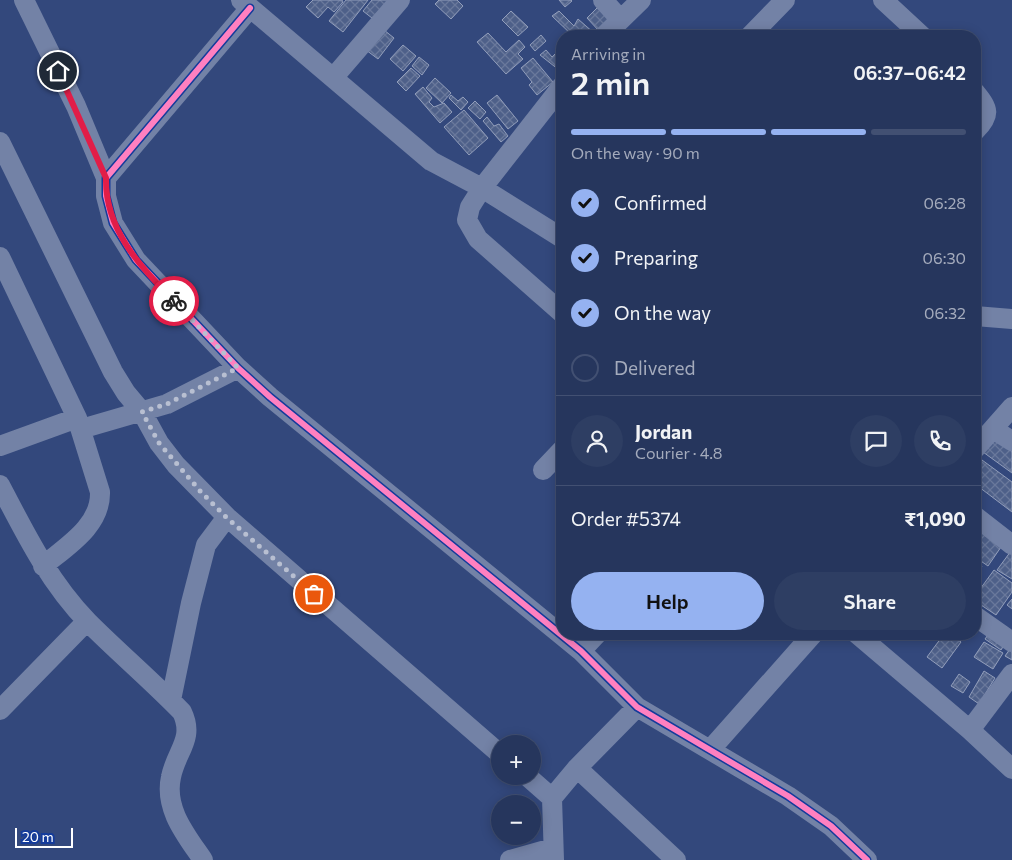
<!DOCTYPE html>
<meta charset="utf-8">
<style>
body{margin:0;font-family:Commissioner,sans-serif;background:#2e3e63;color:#f1f3f6;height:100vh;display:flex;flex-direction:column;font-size:19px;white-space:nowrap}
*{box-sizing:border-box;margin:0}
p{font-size:16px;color:#a4abbc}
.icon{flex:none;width:28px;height:28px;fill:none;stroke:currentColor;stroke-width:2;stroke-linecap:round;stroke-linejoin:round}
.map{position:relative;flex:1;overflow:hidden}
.details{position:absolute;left:556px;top:30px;width:425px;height:610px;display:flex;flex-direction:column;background:#26365d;border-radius:20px;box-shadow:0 2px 12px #0003,0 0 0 1px #425072}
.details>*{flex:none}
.controls{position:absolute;left:491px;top:735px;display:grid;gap:10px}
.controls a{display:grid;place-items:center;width:50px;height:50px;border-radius:50%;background:#26365d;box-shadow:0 2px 12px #0003,0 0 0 1px #425072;font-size:25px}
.scale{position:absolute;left:15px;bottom:12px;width:58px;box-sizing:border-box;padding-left:5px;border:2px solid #fff;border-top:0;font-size:14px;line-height:18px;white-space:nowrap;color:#fff;-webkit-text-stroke:4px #143b9b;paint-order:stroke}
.pin{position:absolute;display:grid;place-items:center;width:42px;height:42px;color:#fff;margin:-21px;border:2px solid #fff;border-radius:50%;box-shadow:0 1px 5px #0007}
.courier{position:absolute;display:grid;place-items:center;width:50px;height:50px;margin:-25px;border:4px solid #e11d48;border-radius:50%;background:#fff;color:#222;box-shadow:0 1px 6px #0007}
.head em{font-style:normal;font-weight:600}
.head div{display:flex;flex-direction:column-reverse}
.head{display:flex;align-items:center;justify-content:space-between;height:85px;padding:0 15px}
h1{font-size:32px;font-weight:600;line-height:38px}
.bar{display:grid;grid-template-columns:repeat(4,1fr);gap:8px 5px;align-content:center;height:60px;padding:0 15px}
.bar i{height:6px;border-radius:4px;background:#425072}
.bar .on{background:#95b2f1}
.bar p{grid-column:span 4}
.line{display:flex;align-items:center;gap:12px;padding:0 15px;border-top:1px solid #425072}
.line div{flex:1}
.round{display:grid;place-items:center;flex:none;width:52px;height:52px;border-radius:26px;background:#2e3e63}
ol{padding:0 15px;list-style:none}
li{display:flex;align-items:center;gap:15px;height:55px}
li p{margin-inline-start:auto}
li .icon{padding:5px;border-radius:50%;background:#95b2f1;color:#111;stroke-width:4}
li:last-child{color:#a4abbc}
li i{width:28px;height:28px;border:2px solid #425072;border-radius:50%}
.button{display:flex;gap:10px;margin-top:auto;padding:10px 15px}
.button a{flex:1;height:58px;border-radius:30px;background:#95b2f1;color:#111;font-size:20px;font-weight:600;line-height:58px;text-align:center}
.button a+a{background:#2e3e63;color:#f1f3f6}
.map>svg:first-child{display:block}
.building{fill:url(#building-cross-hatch);stroke:#929ebb}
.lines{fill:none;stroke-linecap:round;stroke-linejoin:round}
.minor{stroke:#7382a6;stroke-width:20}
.cycleway-casing{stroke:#143b9b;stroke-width:9}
.cycleway{stroke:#ff80c0;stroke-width:6}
.done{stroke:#b8bfd1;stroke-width:5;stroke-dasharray:0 9}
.route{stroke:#e11d48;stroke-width:6}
</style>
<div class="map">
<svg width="1012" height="860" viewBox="0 0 1012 860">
<defs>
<pattern id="building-cross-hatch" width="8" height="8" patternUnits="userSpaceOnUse" patternTransform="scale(1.25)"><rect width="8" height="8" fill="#4e6089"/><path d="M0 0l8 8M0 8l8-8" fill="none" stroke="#69789b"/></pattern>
</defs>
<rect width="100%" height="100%" fill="#33487c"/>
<path class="building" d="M313,0H342L343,2L334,12L328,7L318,18L306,7Z
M346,0H368L343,32L329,21Z
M372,0H394L377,22L363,11Z
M439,0H457L463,6L451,19L435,4Z
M559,0H571L572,1L565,7Z
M599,6L611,19L599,31L587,18Z
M511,11L528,27L518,36L502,20Z
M559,11L574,26L578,19L594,33L592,36H573L552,16Z
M379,26L394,38L378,59L362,47Z
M488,33L506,52L519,40L525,47L518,54L523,59L506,74L477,42Z
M541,35L546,41L535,51L530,45Z
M403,45L416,56L403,71L390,59Z
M562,47V67L559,70L540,55L546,50L552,57Z
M419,57L429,65L422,75L412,66Z
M533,58L553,82L537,95L529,85L532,82L521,68Z
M411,68L420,76L406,91L397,82Z
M435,78L451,93L442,103L426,88Z
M423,87L432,98L429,102L434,107L444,103L452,112L440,123L415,94Z
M451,95L458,101L463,97L468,102L461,110L449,98Z
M497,95L518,121L508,129L487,103Z
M475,101L486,112L480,119L468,108Z
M464,110L488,138L469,155L444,127Z
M487,117L494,126L499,124L508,136L501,142L483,121Z
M996,435L1012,447V473L983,452Z
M982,460L1012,482V512L975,484V469Z
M975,528L1001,547L988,566L975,557Z
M1011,551L1012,552V579L997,570Z
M975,562L982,566L975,577Z
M994,570L1012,583V592L996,615L975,601V596Z
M1012,599V609L1007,605Z
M990,632L1006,642L1001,650L985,639Z
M944,634H951L961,642L942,668L927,657Z
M984,642L1003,653L993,669L974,657Z
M1012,646V660L1005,656Z
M984,671L995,678L979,704L969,697Z
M959,674L970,682L963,693L951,686Z"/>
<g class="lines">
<path class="minor" d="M24,0L76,106L106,178
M241,0L431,161L482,188L562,238
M603,0L620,19
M883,0L922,36
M250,8L106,178V196L113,223L136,260L238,368L270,397L581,651L637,707L788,796L831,826L867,860
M604,36L641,0
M750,36L785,0
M333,78L400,0
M562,86L482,188L470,207L467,220L478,239L562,313
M975,92C989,109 991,115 975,131
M0,142L113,372L126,393L142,412L159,443L176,465L227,517L500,754
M0,257L77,418L100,492C101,526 67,546 43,566
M975,316L1012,319
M81,429L167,404L238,368
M993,429L1012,441
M0,446L77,418
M975,449L1012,407
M543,470L562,450
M0,485C25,533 49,582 88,622C119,653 152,681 182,712C195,739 176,751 171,777C164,809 186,835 203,860
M975,516L1012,545
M975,616L1012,642
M857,634L970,730L1012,769
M581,651L597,634
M171,700L191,603L206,545L227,517
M0,710L87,621
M970,730L1012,674
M710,750L813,634
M577,768L676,860
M527,776L552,798
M510,860L553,848
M554,860L552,798L577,768L637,707"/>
<defs>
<path id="cycleway" d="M250,8L106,178V196L113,223L136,260L238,368L270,397L581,651L637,707L788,796L831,826L867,860"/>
</defs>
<use href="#cycleway" class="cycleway-casing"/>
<use href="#cycleway" class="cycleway"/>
</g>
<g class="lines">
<path class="done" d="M174,301L238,368L167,404L142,412L159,443L201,492L226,517L314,594"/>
<path class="route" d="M58,71L106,178C105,230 140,266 174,301"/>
</g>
</svg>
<div class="controls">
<a>+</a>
<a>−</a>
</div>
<div class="scale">20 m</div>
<div class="pin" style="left:314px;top:594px;background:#ea580c"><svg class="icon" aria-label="bag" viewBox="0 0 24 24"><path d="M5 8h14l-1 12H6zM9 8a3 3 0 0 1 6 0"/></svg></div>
<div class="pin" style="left:58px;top:71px;background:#1f2937"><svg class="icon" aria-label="home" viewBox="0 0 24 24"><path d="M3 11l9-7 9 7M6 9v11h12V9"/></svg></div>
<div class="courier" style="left:174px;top:301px"><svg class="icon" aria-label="bike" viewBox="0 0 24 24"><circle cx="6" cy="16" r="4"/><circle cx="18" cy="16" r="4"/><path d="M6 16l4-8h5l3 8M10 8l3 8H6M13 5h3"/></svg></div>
<section class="details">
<div class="head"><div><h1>2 min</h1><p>Arriving in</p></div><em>06:37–06:42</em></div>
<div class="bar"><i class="on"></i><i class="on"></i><i class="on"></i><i></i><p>On the way · 90 m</p></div>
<ol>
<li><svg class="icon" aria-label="check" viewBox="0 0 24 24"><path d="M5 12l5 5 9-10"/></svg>Confirmed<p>06:28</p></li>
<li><svg class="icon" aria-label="check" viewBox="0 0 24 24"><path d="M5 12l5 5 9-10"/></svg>Preparing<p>06:30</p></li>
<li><svg class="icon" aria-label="check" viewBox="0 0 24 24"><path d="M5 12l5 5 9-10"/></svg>On the way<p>06:32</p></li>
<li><i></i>Delivered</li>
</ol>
<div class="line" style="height:90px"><a class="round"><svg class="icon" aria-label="person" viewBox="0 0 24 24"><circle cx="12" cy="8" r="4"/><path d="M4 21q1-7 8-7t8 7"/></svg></a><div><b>Jordan</b><p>Courier · 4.8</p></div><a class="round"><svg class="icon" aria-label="chat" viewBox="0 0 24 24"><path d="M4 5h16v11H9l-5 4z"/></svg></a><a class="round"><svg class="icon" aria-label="phone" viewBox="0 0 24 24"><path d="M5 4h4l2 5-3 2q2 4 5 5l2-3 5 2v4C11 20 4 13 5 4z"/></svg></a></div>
<div class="line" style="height:65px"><div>Order #5374</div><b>₹1,090</b></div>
<div class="button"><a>Help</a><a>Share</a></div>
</section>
</div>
